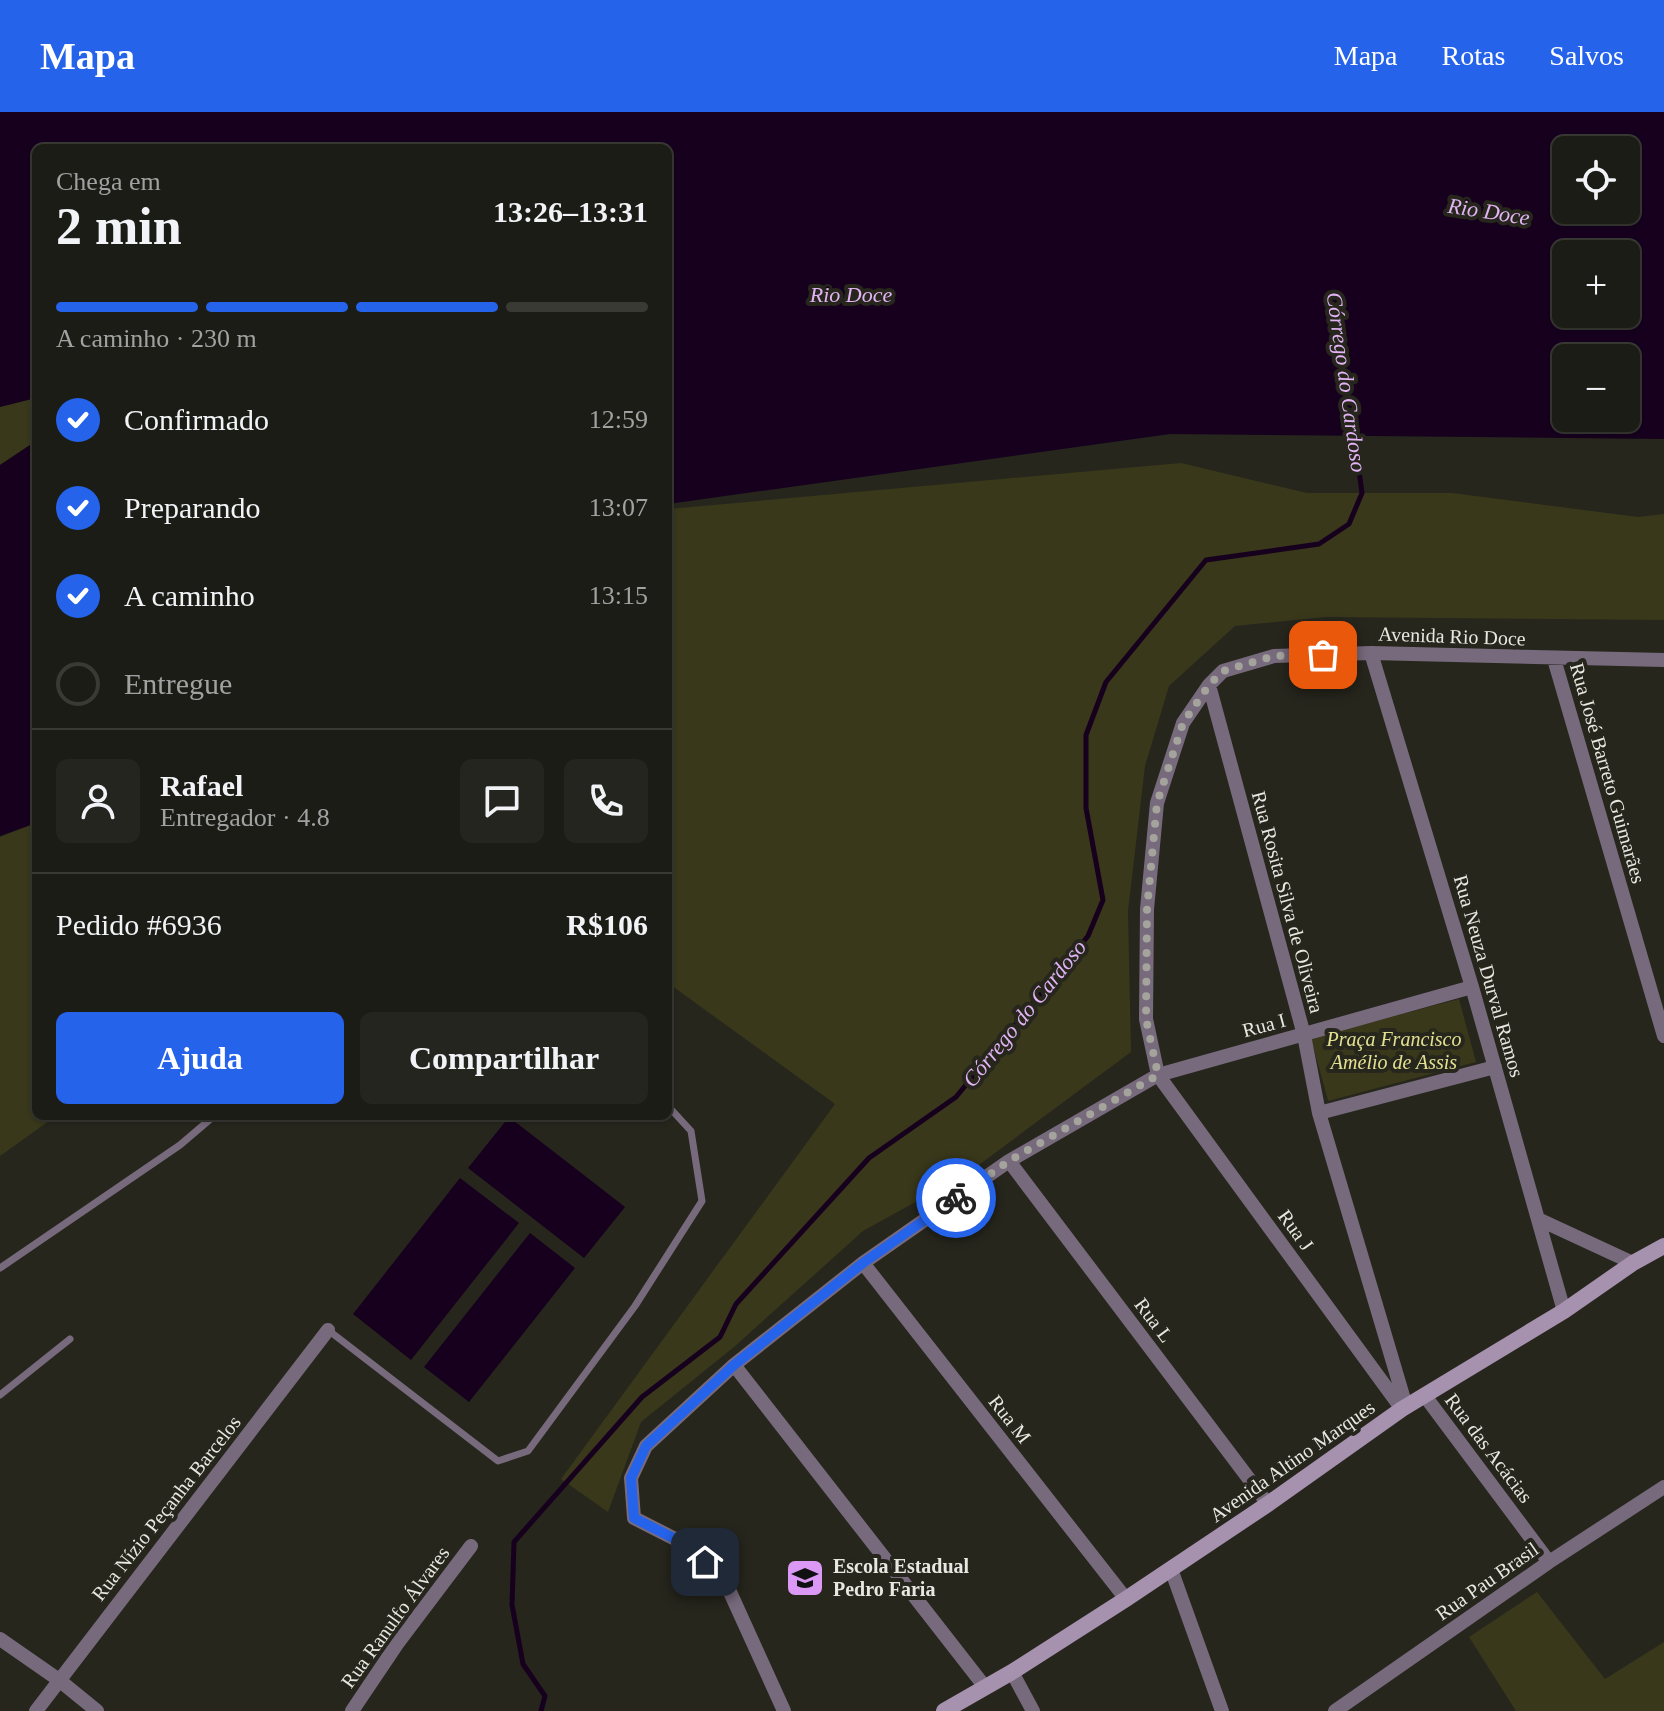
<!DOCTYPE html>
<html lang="pt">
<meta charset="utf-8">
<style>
body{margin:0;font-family:"Times New Roman",serif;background:#25251f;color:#f1f3f6;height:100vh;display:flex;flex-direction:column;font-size:30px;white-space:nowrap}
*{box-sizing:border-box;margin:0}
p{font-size:26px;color:#a0a1a1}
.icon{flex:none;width:44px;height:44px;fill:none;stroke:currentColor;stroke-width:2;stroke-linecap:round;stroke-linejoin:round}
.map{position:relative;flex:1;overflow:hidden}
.sheet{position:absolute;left:32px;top:32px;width:640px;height:976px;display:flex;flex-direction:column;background:#1c1c16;border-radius:12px;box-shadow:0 2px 6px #0004,0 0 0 2px #3a3a35}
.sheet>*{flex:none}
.fabs{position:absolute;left:1552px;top:24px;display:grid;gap:16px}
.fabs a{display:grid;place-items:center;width:88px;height:88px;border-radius:12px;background:#1c1c16;box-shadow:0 2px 6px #0004,0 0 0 2px #3a3a35;font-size:40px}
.pin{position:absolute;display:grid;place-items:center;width:68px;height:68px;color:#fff;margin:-34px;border-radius:16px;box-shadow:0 4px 12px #0006}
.courier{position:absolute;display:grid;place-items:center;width:80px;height:80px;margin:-40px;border:6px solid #2563eb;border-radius:50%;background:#fff;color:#222;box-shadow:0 2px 10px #0007}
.headline em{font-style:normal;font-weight:800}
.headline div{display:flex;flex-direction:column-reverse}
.headline{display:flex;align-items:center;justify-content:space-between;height:136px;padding:0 24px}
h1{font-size:52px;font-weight:800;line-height:60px}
.bar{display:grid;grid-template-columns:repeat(4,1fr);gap:12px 8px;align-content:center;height:96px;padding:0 24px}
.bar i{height:10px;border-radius:6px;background:#3a3a35}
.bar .active{background:#2563eb}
.bar p{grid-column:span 4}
.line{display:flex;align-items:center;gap:20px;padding:0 24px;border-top:2px solid #3a3a35}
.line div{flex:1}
.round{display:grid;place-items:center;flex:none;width:84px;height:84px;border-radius:12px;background:#25251f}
ol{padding:0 24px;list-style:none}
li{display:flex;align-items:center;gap:24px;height:88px}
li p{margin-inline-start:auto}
li .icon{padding:8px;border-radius:50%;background:#2563eb;color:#fff;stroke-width:4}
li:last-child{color:#a0a1a1}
li i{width:44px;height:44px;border:4px solid #3a3a35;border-radius:50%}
.action{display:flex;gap:16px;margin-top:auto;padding:16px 24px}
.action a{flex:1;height:92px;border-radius:12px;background:#2563eb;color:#fff;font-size:32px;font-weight:800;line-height:92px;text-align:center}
.action a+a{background:#25251f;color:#f1f3f6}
header{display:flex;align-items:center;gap:48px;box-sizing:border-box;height:112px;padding:0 40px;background:#2563eb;color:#fff}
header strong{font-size:38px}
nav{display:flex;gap:44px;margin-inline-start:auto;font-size:28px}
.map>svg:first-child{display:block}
.green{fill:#39381b}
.water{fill:#16001e;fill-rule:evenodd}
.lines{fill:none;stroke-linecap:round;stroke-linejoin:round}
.stream{stroke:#16001e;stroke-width:5}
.lane{stroke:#776a7c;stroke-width:7}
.street{stroke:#776a7c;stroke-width:14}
.secondary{stroke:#a691af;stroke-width:16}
.done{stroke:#a4a49d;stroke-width:8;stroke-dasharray:0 14.4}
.route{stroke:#2563eb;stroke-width:10}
.labels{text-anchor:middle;stroke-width:8;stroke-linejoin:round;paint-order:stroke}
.street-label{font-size:20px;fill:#e8e8e2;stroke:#26261d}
.park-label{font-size:20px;font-style:italic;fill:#e3e191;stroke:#26261d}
.poi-label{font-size:20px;font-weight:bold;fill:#e8e8e2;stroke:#26261d;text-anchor:start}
.water-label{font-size:22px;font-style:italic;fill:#e2b4f5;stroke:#26261d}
</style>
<header>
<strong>Mapa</strong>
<nav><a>Mapa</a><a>Rotas</a><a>Salvos</a></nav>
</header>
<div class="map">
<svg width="1664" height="1599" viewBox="0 0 1664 1599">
<rect width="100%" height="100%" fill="#26261d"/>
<path class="green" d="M32,286H36V329L0,353V295Z
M1181,351L1307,381H1452L1638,405L1664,402V508L1326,505L1235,514L1169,574L1145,654L1128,799L1131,940L968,1061L863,1119L734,1235L641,1310L608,1400L561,1367L835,992L668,871V397Z
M36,711V1004H56L0,1044V725Z
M1459,887L1476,950L1328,989L1311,926Z
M1537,1480L1605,1567L1664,1530V1599H1516L1469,1525Z"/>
<path class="water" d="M0,0H1664V327L1170,322L668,392V36H36V286L0,295ZM1626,38V98H1566V38ZM1626,142V202H1566V142ZM1566,246H1626V306H1566Z
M36,329V711L0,724V353Z
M509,1005L625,1095L584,1146L468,1056Z
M460,1066L519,1111L411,1248L353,1202Z
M530,1121L575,1156L469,1290L424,1255Z"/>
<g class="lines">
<path class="stream" d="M541,1599L545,1584L523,1552L512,1493L514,1430L642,1285L720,1225L736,1192L869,1046L956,985L1088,824L1103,788L1086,696V623L1106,570L1206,448L1319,432L1349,412L1362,381L1354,321"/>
<path class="lane" d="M0,1156L180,1033L214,1004
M328,1218L498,1349L528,1339L635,1194L702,1089L691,1019L668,994
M0,1283L70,1227"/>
<path class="street" d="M1371,541L1472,875L1564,1199
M1554,547L1664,924
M1209,573L1304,923L1319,1001L1406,1294
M1319,1001L1495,955
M1009,1049L1268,1392
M1538,1107L1633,1151
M863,1151L1126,1487
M734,1253L985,1575
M1425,1284L1549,1450
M1402,1297L1158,963L1146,907L1147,797L1157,691L1183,611L1209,573L1223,559L1274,544L1371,541L1664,548
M1171,1457L1222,1599
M0,1527L59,1568L97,1599
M1012,1560L1033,1599
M36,1599L328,1218
M352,1599L397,1532L471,1434
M784,1599L725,1469L685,1432L634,1406L631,1366L646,1334L734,1253L863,1151L1009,1049L1158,963L1472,875
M1335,1599L1549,1450L1664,1375"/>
<path class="secondary" d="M944,1599L1012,1560L1126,1487L1268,1392L1402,1297L1564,1199L1633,1151L1664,1134"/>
</g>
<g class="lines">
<path class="done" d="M956,1086L1009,1049L1158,963L1146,907L1147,797L1157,691L1183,611L1209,573L1223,559L1274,544L1323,543"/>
<path class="route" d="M705,1450L685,1432L634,1406L631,1366L646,1334L734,1253L863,1151L956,1086"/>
</g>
<defs>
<symbol id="school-square" viewBox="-11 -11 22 22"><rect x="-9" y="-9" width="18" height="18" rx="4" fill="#db99f5" stroke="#26261d"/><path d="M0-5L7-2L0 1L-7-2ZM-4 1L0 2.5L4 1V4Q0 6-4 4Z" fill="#111"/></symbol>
</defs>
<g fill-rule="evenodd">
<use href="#school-square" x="783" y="1444" width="44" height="44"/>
</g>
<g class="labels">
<g class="street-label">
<text transform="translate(1452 524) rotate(2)" y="7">Avenida Rio Doce</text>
<text transform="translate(1608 661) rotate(74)" y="7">Rua José Barreto Guimarães</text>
<text transform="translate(1288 790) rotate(75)" y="7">Rua Rosita Silva de Oliveira</text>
<text transform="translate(1489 864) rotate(74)" y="7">Rua Neuza Durval Ramos</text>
<text transform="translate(1264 913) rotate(-15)" y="7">Rua I</text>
<text transform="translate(1296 1118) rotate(54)" y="7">Rua J</text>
<text transform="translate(1154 1208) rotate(53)" y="7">Rua L</text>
<text transform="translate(1010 1307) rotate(52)" y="7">Rua M</text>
<text transform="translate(1489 1336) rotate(53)" y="7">Rua das Acácias</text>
<text transform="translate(1292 1349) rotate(-35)" y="7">Avenida Altino Marques</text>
<text transform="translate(166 1396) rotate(-52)" y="7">Rua Nízio Peçanha Barcelos</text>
<text transform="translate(1487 1469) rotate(-35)" y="7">Rua Pau Brasil</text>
<text transform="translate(395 1505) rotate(-54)" y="7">Rua Ranulfo Álvares</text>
</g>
<g class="park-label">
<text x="1394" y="934">Praça Francisco<tspan x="1394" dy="23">Amélio de Assis</tspan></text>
</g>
<g class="poi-label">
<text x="833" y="1461">Escola Estadual<tspan x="833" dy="23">Pedro Faria</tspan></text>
</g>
<g class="water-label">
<text transform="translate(1489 99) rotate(9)" y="8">Rio Doce</text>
<text x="851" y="190">Rio Doce</text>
<text transform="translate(1347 270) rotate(82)" y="8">Córrego do Cardoso</text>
<text transform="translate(1024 901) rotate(-51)" y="8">Córrego do Cardoso</text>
</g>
</g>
</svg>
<div class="fabs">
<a><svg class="icon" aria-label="locate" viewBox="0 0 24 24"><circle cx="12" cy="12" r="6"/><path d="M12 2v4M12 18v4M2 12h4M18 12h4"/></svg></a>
<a>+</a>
<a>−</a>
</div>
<div class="pin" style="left:1323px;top:543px;background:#ea580c"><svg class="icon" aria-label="bag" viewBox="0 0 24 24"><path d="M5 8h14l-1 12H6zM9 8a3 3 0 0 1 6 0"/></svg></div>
<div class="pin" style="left:705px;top:1450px;background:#1f2937"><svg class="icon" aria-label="home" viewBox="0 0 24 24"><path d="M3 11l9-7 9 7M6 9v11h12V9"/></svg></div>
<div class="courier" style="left:956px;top:1086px"><svg class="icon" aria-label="bike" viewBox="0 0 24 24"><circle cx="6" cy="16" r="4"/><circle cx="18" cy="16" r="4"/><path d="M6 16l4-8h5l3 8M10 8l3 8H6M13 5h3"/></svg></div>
<section class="sheet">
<div class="headline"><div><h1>2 min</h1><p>Chega em</p></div><em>13:26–13:31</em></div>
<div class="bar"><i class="active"></i><i class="active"></i><i class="active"></i><i></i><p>A caminho · 230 m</p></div>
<ol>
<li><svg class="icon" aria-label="check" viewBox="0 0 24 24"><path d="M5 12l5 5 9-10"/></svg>Confirmado<p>12:59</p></li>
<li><svg class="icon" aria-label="check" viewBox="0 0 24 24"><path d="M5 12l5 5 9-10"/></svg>Preparando<p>13:07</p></li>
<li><svg class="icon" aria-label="check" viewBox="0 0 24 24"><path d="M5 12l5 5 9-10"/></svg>A caminho<p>13:15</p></li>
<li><i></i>Entregue</li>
</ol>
<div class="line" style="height:144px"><a class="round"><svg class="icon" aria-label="person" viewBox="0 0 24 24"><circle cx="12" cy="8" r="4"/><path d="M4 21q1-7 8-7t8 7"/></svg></a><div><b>Rafael</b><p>Entregador · 4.8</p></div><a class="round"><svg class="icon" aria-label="chat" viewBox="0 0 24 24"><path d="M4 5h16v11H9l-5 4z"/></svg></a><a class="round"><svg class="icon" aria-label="phone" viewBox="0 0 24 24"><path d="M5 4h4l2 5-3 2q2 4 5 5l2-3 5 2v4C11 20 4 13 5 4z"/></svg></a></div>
<div class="line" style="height:104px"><div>Pedido #6936</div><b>R$106</b></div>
<div class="action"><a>Ajuda</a><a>Compartilhar</a></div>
</section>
</div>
